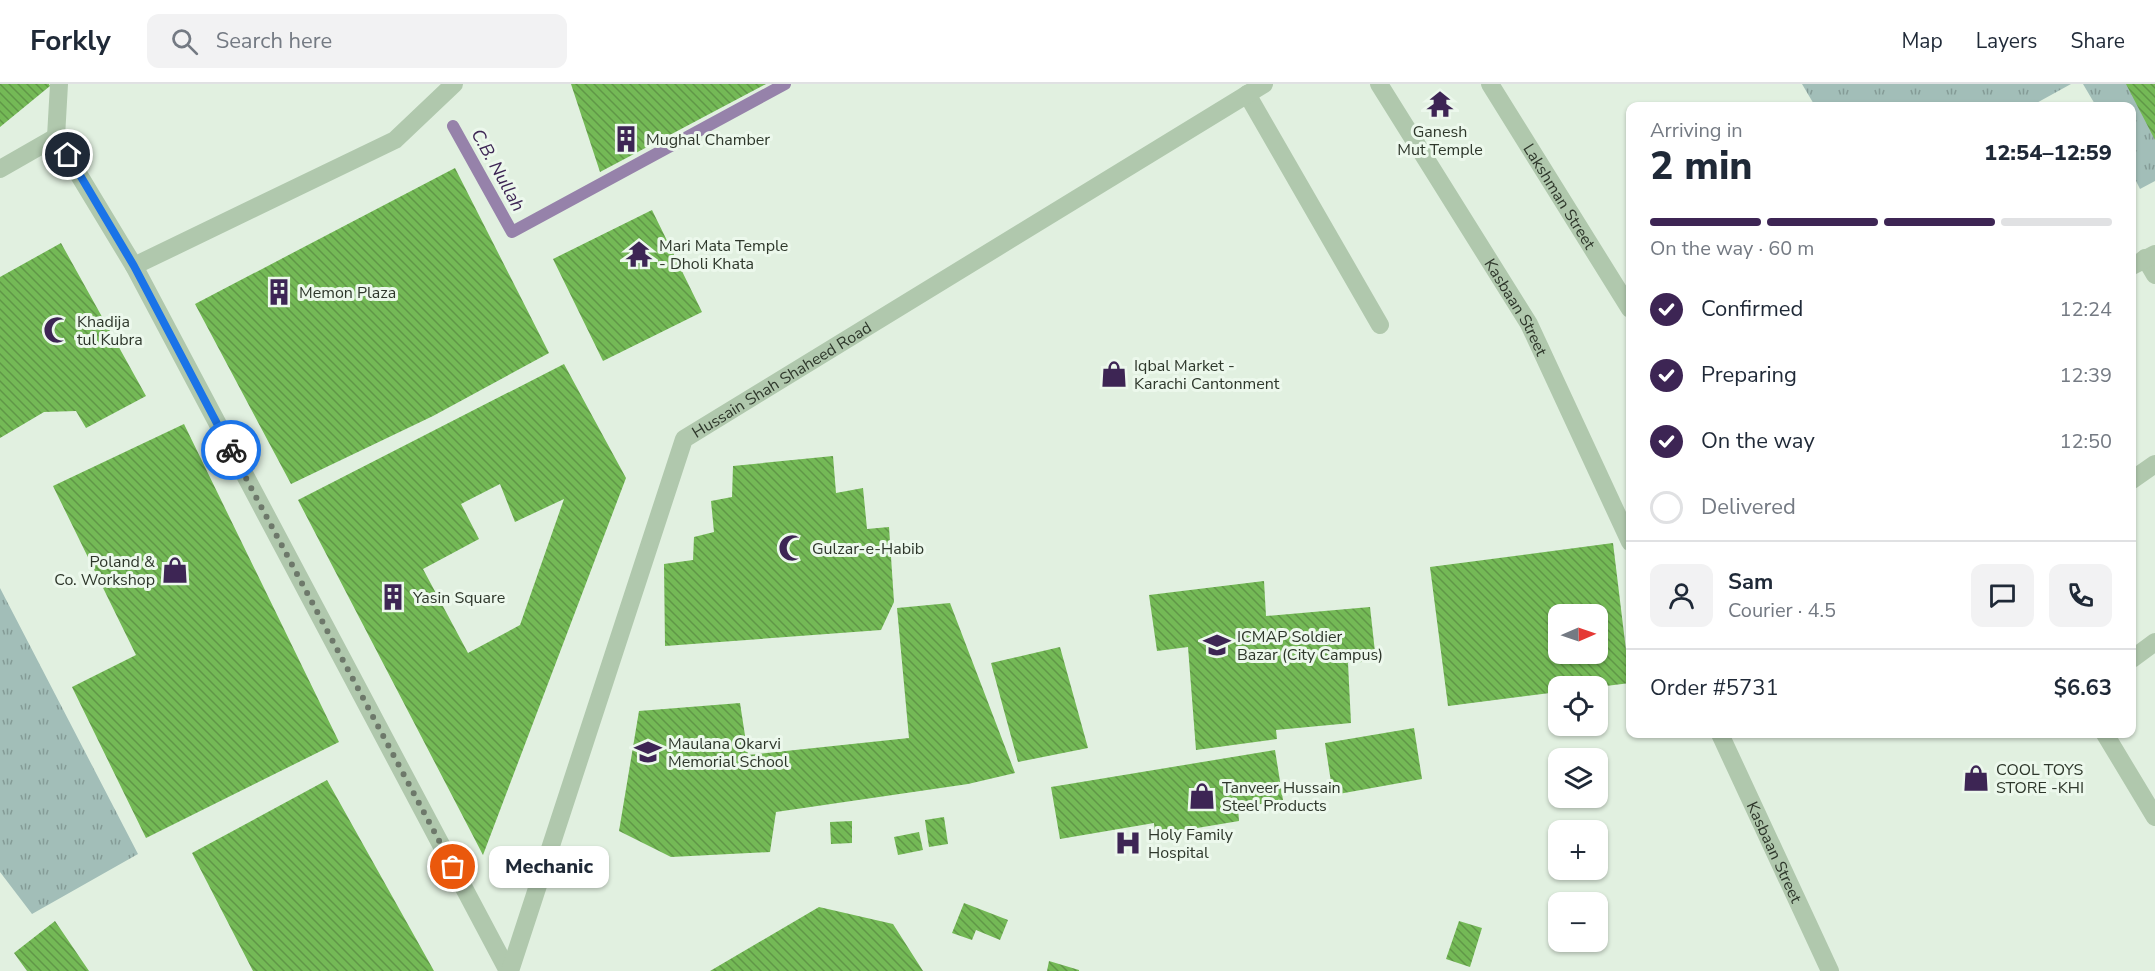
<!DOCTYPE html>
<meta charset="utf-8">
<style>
body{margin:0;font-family:"Nunito Sans",sans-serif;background:#f2f2f3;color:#1f2937;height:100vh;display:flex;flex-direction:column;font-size:22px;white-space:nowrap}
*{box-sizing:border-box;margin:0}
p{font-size:20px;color:#747a83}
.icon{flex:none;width:33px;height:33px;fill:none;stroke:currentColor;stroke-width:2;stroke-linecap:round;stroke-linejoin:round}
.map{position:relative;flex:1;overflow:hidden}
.side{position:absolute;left:1626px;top:18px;width:510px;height:636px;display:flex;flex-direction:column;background:#fff;border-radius:12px;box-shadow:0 2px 4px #0004}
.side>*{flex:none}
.needle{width:39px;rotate:88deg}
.buttons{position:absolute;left:1548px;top:520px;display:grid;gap:12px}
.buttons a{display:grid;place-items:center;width:60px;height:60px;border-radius:12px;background:#fff;box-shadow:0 2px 4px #0004;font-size:30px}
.pin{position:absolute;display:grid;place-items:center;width:51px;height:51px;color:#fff;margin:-26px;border:3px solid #fff;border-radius:50%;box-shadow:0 2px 6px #0007}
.courier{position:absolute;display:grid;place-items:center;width:60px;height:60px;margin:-30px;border:4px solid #1a73e8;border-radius:50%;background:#fff;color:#222;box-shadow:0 2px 8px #0007}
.bubble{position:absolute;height:42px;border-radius:12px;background:#fff;box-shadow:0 2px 4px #0004;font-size:20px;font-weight:800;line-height:42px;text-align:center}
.head em{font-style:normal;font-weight:800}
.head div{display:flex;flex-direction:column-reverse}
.head{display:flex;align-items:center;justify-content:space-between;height:102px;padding:0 24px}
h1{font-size:39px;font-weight:800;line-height:45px}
.bar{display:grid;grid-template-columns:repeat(4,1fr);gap:9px 6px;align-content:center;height:72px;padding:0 24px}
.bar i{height:8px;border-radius:4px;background:#e0e1e3}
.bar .active{background:#3d2554}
.bar p{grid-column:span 4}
.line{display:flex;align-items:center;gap:15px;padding:0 24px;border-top:2px solid #e0e1e3}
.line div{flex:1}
.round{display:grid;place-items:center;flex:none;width:63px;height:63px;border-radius:12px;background:#f2f2f3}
ol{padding:0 24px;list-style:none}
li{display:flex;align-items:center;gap:18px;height:66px}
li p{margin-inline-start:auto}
li .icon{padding:6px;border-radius:50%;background:#3d2554;color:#fff;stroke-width:4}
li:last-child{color:#747a83}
li i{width:33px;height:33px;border:3px solid #e0e1e3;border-radius:50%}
header{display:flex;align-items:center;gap:36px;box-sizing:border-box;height:84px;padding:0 30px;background:#fff;border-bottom:2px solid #e0e1e3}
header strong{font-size:28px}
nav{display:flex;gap:33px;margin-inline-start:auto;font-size:21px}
.search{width:420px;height:54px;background:#f2f2f3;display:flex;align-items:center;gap:15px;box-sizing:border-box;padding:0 21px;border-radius:12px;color:#747a83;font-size:22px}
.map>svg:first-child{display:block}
.grass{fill:url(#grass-tufts)}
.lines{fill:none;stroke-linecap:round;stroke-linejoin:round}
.stream{stroke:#9682aa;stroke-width:12}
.building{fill:url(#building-back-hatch);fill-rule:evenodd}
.minor{stroke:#b0c8ad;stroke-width:18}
.done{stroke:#6d786a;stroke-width:6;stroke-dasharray:0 10.8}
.route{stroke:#1a73e8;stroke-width:8}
.labels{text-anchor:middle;stroke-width:6;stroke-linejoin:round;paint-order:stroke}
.poi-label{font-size:16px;fill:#2e372b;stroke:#ecf8ec;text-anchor:start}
.street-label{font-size:16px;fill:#2e372b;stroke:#ecf8ec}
.water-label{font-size:18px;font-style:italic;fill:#3d2554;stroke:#ecf8ec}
</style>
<header>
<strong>Forkly</strong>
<div class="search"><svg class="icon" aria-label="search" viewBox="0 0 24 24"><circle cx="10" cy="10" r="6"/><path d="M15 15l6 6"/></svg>Search here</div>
<nav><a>Map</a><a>Layers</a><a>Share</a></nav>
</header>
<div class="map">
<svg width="2155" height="887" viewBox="0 0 2155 887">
<defs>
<pattern id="grass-tufts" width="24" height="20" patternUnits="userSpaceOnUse" patternTransform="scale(1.5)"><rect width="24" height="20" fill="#a2beb8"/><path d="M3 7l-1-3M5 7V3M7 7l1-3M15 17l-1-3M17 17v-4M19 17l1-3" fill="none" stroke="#849b96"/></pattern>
<pattern id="building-back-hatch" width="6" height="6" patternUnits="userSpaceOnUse" patternTransform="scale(1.5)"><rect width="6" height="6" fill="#74b956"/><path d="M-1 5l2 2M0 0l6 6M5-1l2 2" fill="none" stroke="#609747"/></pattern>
</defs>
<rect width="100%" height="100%" fill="#e1f0e0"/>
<path class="grass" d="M1802,0H2071L2031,22H1815Z
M2083,0H2155V97L2140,105L2132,89V22H2096Z
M0,504L138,770L32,830L0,788Z"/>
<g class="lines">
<path class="stream" d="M453,42L512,148L785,0"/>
</g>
<path class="building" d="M0,0H49L50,2L0,43Z
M571,0H766L600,88Z
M2126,0H2155V56Z
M455,84L549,269L433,332L291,400L195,220Z
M652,126L702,228L603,277L553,175Z
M61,159L146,312L86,344L76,327L44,328L0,354V193Z
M564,280L626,394L483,771L298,416ZM500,400L515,438L564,415L520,541L468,569L423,485L479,455L461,420Z
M184,340L339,658L146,754L72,603L136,571L53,402Z
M833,372L836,409L863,404L867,445L889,443L894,518L881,546L665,562L664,480L693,476L694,453L714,448L711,417L732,413L733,382Z
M1613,459L1630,599L1598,603H1558V608L1448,622L1430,483ZM1558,531H1598V570H1558Z
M1264,497L1266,532L1370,523L1376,577L1348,579L1351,639L1276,646L1277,655L1196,666L1188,563L1157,567L1149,511Z
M950,519L1015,689L968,700L776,728L770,768L671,773L619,747L639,627L740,619L748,671L909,654L897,524Z
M1060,563L1088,664L1018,678L991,579Z
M1414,644L1422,695L1333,711L1325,659Z
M1275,666L1283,716L1238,724L1239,737L1155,751L1154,739L1060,755L1051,703Z
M327,696L434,887H253L192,769Z
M944,733L948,760L929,763L925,736Z
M852,737V759L831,760L830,738Z
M919,748L923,766L898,771L894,753Z
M964,819L1008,836L1000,856L976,846L972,856L952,849Z
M819,823L893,840L923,887H710Z
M55,837L89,887H27L14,869Z
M1459,837L1482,844L1470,883L1446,875Z
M1049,877L1079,886V887H1047Z"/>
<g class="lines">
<g class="minor">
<path d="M59,0L56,53L134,182L508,887"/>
<path id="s1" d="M1379,0L1529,240L1630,458"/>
<path id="s2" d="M1490,0L1630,225"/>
<path d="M1247,10L1380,241"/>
<path d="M0,85L56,53"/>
<path d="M2145,174L2155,191"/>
<path d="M134,182L395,56L454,0"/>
<path d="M2132,182L2155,170"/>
<path d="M2132,396L2155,380"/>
<path d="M2132,575L2155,558"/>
<path id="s3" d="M1720,650L1830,887"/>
<path d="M2105,650L2155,733"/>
<path id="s4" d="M510,887L684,355L1264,0"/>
</g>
</g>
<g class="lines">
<path class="done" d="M231,366L453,783"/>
<path class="route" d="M68,71L134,182L231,366"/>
</g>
<defs>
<symbol id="temple-bare" viewBox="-9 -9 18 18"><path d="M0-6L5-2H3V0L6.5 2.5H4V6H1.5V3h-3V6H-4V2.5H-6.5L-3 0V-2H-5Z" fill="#3d2554" stroke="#ecf8ec" stroke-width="2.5" paint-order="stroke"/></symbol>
<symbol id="building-bare" viewBox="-9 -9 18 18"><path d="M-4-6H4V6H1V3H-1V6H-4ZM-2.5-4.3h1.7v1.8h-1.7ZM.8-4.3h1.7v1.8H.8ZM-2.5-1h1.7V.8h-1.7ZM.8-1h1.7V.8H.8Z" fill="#3d2554" stroke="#ecf8ec" stroke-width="2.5" paint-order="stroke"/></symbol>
<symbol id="mosque-bare" viewBox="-9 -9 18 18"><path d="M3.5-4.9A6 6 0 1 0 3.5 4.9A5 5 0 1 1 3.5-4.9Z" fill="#3d2554" stroke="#ecf8ec" stroke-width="2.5" paint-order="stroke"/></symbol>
<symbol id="shop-bare" viewBox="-9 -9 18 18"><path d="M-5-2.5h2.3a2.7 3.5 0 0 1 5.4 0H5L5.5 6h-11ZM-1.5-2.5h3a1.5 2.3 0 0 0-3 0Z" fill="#3d2554" stroke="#ecf8ec" stroke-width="2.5" paint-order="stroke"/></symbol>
<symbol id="school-bare" viewBox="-9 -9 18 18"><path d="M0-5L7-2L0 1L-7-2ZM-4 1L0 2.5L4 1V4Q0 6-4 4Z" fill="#3d2554" stroke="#ecf8ec" stroke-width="2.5" paint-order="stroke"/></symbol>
<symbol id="hospital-bare" viewBox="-9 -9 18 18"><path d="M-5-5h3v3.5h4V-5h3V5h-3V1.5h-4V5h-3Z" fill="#3d2554" stroke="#ecf8ec" stroke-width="2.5" paint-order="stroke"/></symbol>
</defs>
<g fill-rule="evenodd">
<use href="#temple-bare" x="1421" y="1" width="38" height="38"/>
<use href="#building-bare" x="607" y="36" width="38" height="38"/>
<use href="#temple-bare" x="620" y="151" width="38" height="38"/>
<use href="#building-bare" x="260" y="189" width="38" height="38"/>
<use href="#mosque-bare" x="38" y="227" width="38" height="38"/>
<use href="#shop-bare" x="1095" y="271" width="38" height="38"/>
<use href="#mosque-bare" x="773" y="445" width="38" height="38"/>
<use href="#shop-bare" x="156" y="467" width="38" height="38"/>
<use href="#building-bare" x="374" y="494" width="38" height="38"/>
<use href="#school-bare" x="1198" y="542" width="38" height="38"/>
<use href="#school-bare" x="629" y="649" width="38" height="38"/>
<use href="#shop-bare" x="1957" y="675" width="38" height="38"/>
<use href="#shop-bare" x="1183" y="693" width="38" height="38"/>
<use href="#hospital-bare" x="1109" y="740" width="38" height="38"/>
</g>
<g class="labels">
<g class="poi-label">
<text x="1440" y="53" text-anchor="middle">Ganesh<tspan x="1440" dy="18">Mut Temple</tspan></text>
<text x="646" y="61">Mughal Chamber</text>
<text x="659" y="167">Mari Mata Temple<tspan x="659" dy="18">- Dholi Khata</tspan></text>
<text x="299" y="214">Memon Plaza</text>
<text x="77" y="243">Khadija<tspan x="77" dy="18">tul Kubra</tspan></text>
<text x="1134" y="287">Iqbal Market -<tspan x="1134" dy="18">Karachi Cantonment</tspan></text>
<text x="812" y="470">Gulzar-e-Habib</text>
<text x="155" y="483" text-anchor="end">Poland &amp;<tspan x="155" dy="18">Co. Workshop</tspan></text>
<text x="413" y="519">Yasin Square</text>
<text x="1237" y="558">ICMAP Soldier<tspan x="1237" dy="18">Bazar (City Campus)</tspan></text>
<text x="668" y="665">Maulana Okarvi<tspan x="668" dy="18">Memorial School</tspan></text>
<text x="1996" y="691">COOL TOYS<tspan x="1996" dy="18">STORE -KHI</tspan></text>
<text x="1222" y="709">Tanveer Hussain<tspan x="1222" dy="18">Steel Products</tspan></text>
<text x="1148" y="756">Holy Family<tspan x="1148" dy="18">Hospital</tspan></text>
</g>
<g class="street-label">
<text dy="6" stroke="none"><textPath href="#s2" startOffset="132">Lakshman Street</textPath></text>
<text dy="6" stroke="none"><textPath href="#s1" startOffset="262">Kasbaan Street</textPath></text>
<text dy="6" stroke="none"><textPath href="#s4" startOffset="674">Hussain Shah Shaheed Road</textPath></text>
<text dy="6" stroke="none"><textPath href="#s3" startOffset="130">Kasbaan Street</textPath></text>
</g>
<g class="water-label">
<text transform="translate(498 86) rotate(61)" y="6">C.B. Nullah</text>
</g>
</g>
</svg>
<div class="buttons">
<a><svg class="needle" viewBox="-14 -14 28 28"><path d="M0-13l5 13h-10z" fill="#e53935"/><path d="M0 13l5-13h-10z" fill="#747a83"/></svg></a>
<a><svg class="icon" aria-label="locate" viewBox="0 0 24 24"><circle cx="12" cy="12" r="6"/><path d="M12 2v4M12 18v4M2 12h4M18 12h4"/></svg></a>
<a><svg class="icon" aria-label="layers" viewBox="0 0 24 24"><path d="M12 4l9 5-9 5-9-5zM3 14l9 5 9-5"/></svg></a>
<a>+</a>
<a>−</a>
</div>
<div class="pin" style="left:453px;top:783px;background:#ea580c"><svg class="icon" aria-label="bag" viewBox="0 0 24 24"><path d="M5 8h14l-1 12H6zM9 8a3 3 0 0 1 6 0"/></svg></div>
<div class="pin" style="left:68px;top:71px;background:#1f2937"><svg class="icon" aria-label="home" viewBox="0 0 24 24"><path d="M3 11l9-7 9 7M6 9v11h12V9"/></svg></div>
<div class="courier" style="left:231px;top:366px"><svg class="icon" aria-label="bike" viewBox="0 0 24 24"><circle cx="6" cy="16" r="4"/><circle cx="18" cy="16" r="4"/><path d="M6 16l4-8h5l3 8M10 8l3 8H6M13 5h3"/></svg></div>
<div class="bubble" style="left:489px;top:762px;width:120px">Mechanic</div>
<section class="side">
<div class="head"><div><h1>2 min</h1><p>Arriving in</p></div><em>12:54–12:59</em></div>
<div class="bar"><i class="active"></i><i class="active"></i><i class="active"></i><i></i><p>On the way · 60 m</p></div>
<ol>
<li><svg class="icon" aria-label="check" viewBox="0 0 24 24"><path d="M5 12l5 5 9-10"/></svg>Confirmed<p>12:24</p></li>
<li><svg class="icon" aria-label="check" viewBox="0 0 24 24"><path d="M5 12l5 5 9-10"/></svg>Preparing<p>12:39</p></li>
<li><svg class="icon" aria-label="check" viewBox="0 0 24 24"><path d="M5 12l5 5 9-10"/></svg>On the way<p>12:50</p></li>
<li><i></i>Delivered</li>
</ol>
<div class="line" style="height:108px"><a class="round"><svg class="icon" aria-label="person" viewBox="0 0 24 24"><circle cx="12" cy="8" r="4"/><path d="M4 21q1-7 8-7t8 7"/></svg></a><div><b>Sam</b><p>Courier · 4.5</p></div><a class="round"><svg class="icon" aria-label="chat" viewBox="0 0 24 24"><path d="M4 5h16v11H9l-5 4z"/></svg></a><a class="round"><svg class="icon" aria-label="phone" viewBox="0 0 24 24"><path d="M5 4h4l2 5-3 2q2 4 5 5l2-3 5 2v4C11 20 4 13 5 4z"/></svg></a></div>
<div class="line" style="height:78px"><div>Order #5731</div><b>$6.63</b></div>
</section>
</div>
